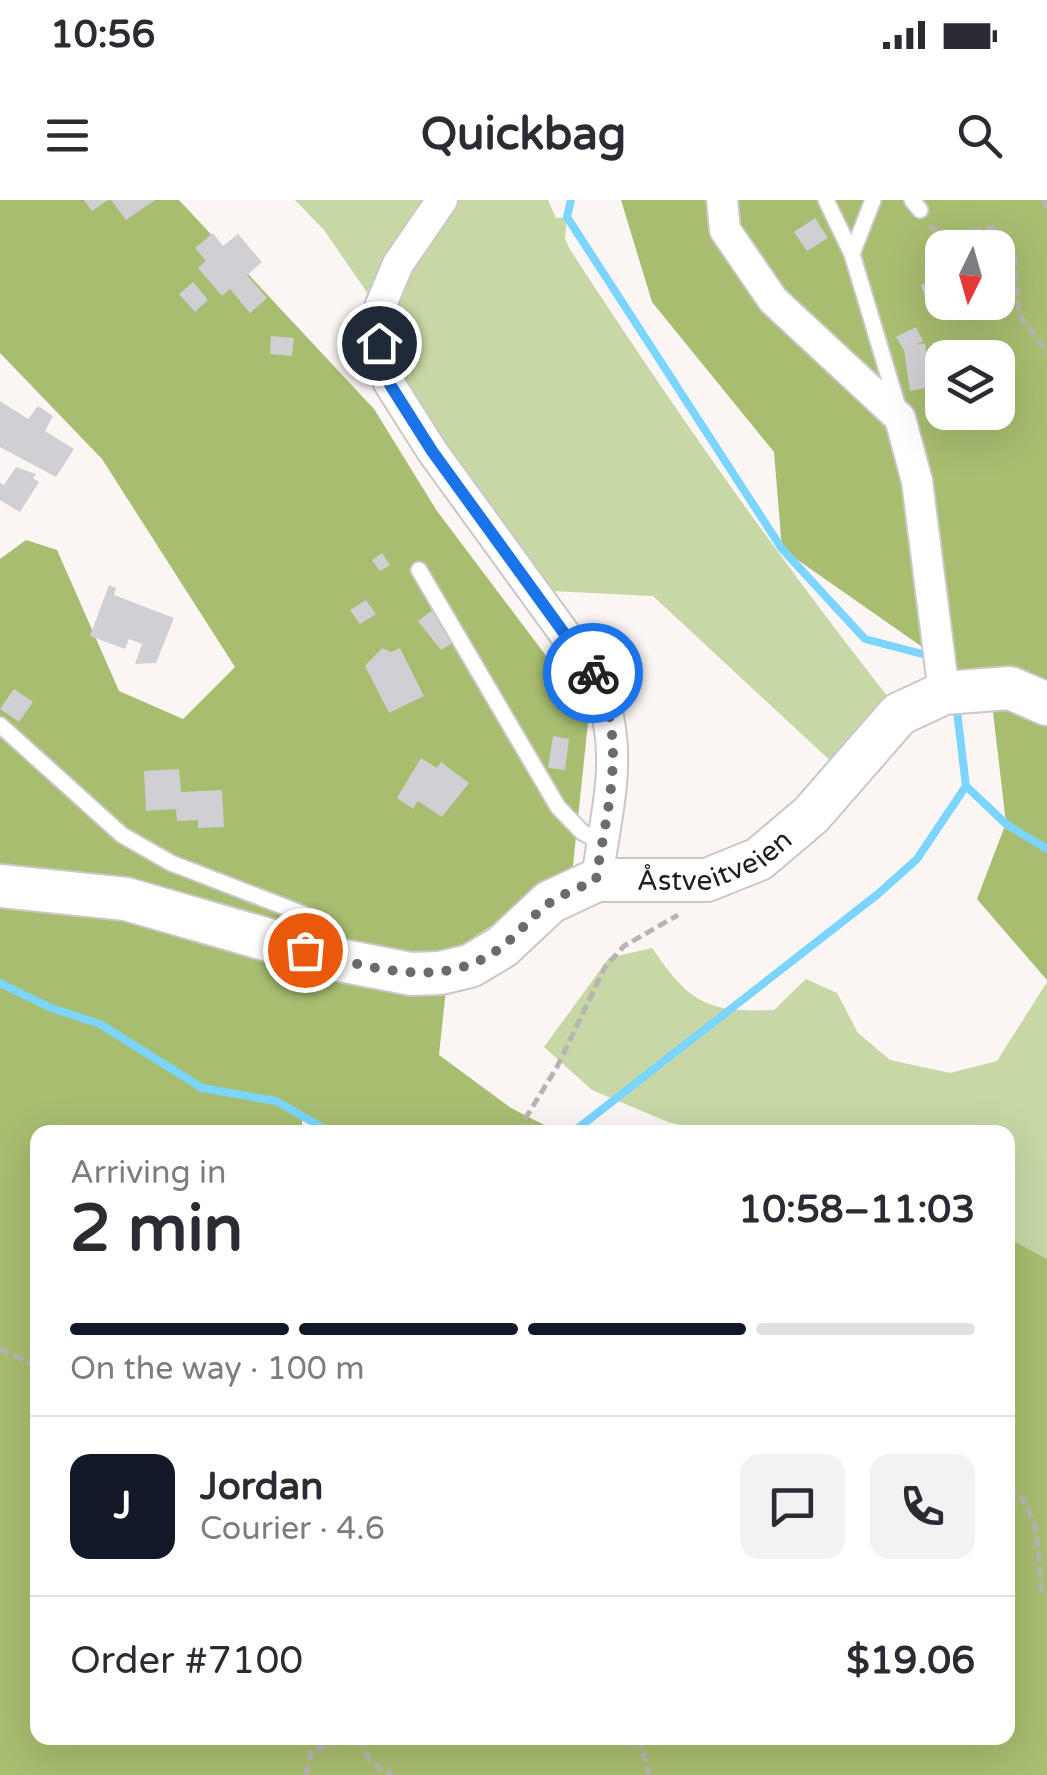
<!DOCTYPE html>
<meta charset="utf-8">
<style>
body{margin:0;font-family:"Varela Round",sans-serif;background:#f2f2f3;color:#2b2b33;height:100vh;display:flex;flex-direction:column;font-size:38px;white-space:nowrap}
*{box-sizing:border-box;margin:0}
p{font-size:32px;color:#7c7c81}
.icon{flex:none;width:55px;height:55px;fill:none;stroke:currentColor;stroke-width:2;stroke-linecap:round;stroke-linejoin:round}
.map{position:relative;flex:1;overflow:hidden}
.side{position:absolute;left:30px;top:925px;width:985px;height:620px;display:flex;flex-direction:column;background:#fff;border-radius:20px;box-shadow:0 10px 40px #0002}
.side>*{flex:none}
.needle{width:65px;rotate:185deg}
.fabs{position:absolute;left:925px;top:30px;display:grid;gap:20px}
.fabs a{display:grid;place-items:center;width:90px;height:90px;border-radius:20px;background:#fff;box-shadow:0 10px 40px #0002;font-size:50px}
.pin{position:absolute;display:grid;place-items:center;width:85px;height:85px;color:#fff;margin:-42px;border:5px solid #fff;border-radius:50%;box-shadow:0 2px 10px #0007}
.courier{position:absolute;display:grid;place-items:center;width:100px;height:100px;margin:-50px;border:8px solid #1a73e8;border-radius:50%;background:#fff;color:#222;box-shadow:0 2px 12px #0007}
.headline em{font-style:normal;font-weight:700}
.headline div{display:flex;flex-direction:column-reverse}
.headline{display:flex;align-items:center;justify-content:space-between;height:170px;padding:0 40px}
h1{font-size:65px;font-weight:700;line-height:75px}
.bar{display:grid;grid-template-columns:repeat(4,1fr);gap:15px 10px;align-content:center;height:120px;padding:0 40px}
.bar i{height:12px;border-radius:8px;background:#e1e1e2}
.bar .selected{background:#111827}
.bar p{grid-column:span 4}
.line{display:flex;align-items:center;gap:25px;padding:0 40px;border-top:2px solid #e1e1e2}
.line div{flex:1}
.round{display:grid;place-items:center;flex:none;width:105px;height:105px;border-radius:20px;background:#f2f2f3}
.status{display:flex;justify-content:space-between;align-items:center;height:70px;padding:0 50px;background:#fff;direction:ltr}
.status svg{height:28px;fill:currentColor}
header{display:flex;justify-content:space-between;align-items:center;height:130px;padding:0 40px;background:#fff;font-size:45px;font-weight:700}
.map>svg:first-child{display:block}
.green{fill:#c7d7a5}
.forest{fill:#a7bd70;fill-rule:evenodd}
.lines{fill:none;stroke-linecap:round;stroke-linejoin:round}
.stream{stroke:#7bd5fe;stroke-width:8}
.building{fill:#d0cfd4}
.lane-casing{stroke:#ccc7c5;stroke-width:19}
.street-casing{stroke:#ccc7c5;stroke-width:34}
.secondary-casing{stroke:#ccc7c5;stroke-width:46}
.path{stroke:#b8b4b2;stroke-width:5;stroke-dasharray:10 5;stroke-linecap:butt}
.lane{stroke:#fff;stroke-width:15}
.street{stroke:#fff;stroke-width:30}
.secondary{stroke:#fff;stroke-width:42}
.done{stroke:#6d6a69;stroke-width:10;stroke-dasharray:0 18}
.route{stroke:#1a73e8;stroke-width:12}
.labels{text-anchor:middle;stroke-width:9;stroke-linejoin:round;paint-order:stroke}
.street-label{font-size:28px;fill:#201e1e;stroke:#fbf6f3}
</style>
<div class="status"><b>10:56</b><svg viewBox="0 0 49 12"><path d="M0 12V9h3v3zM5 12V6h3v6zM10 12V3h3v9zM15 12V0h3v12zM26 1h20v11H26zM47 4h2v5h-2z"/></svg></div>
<header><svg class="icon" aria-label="menu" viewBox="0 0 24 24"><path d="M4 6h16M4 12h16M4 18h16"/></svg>Quickbag<svg class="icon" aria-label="search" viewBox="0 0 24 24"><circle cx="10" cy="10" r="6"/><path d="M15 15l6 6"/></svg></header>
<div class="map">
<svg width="1047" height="1575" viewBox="0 0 1047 1575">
<rect width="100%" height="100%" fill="#fbf6f3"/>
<path class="green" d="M295,0H548L556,18L567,17L565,39L571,51C678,216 791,376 914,530L851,580L653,396L531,390L389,183L377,107L324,30Z
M652,748C689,803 708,813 774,810L806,779L837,793L858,833L890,860L950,873L997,861L1047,782V1059L1008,1038V932H707L668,922L592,890L544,847L609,758Z"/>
<path class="forest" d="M0,0H179L374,209L437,311L589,513L572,675L450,752L439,855L511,908L558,932H338L302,915V932H38V1538H1008V1038L1047,1059V1575H0V359L26,340L57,350L119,491L183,519L235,467L102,259L0,153Z
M621,0H1047V780L977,699L1006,623L991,495L782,349L774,252L652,102ZM942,48H998V102H942ZM942,158H998V212H942Z"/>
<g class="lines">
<path class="stream" d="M571,0L567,17L782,349L865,439L930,456
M966,586L1006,624L1047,649
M0,783L51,808L100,824L202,888L276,901L330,932
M573,932L878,694L917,659L966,586L956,503"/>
</g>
<path class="building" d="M84,0H108L92,11Z
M111,0H155L126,20Z
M815,18L828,38L807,51L794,32Z
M213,33L223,46L238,34L262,62L247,75L267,98L250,113L230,89L222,96L198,68L206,61L195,48Z
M942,78V102L927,103L921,85Z
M193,82L208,100L195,112L179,94Z
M916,127L923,141L915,145L925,143L930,187L910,191L904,150L896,137Z
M271,136L294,138L292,156L270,154Z
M0,201L28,219L38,206L53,216L45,231L74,249L56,277L0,247Z
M16,267L36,274L33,278L39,282L20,312L0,300V283L4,285Z
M382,353L390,365L380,371L372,360Z
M109,385L116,388L114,395L174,418L156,463L135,464L142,444L129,439L125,449L90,436Z
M366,400L376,414L360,424L350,410Z
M434,409L456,441L441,450L418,421Z
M382,448L391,452L400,448L424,496L389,513L365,466Z
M14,489L33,502L19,522L0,509Z
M553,536L569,539L565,570L548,568Z
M421,558L437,568L441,562L469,583L442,617L418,601L413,609L397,598Z
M179,569L181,592L222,590L224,627L198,628V620L177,621L176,609L146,611L144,571Z"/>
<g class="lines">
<defs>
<path id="lane" d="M826,0L852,54L900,214
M912,0L920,10
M852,54L873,0
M419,370L558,607L582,632L602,643
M0,525L122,635L171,663L324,722L333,755"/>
<path id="street" d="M442,0L398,64L380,107L379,143L389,183L432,251L596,477C626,552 607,603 597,680
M722,0L725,30L773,100L900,218L917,281L944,493"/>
<g id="secondary">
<path id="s1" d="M0,686L126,699L334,759L411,774L440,773L470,766L502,747L550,702L597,680H707L759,659L811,615L899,514L944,493L1010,488L1047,504"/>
</g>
</defs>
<use href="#lane" class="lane-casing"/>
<use href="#street" class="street-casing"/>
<use href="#secondary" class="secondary-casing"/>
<path class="path" d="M1043,0L1047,8
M929,26L945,35L998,27L1015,57L1019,114L1047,153
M517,932L557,867L605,767L624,746L678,715
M0,1149L38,1167
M1008,1286C1041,1309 1038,1350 1041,1389L1047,1396
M361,1538L369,1561L392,1575
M639,1538L649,1575
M306,1575L312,1550L353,1538"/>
<use href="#lane" class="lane"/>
<use href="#street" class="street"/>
<use href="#secondary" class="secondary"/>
</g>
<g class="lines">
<path class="done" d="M305,750C370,768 445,792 503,746C519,733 532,716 548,704C562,694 581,687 596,680C606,611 630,538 593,473"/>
<path class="route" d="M379,143L389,183L432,251L593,473"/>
</g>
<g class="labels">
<g class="street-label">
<text dy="10" stroke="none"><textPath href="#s1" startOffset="758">Åstveitveien</textPath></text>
</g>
</g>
</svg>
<div class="fabs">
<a><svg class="needle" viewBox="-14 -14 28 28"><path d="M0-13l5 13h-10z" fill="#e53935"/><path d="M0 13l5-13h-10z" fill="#7c7c81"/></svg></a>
<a><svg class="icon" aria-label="layers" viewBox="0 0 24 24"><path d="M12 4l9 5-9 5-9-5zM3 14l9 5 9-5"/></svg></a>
</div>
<div class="pin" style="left:305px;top:750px;background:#ea580c"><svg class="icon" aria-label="bag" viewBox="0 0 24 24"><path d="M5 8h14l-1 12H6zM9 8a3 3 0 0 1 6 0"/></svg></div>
<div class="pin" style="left:379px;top:143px;background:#1f2937"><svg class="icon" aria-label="home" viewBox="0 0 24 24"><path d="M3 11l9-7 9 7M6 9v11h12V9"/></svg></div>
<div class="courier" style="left:593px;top:473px"><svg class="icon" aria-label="bike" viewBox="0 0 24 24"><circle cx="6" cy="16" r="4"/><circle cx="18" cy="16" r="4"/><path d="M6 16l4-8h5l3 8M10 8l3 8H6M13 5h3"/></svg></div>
<section class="side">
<div class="headline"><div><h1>2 min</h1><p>Arriving in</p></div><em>10:58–11:03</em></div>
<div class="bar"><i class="selected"></i><i class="selected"></i><i class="selected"></i><i></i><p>On the way · 100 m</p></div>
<div class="line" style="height:180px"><b class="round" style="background:#111827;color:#fff">J</b><div><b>Jordan</b><p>Courier · 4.6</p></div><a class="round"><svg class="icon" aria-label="chat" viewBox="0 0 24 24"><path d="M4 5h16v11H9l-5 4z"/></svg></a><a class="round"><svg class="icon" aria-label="phone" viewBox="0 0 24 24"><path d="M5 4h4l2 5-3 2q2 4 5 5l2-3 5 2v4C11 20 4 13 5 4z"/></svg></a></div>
<div class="line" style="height:130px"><div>Order #7100</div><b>$19.06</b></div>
</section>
</div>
